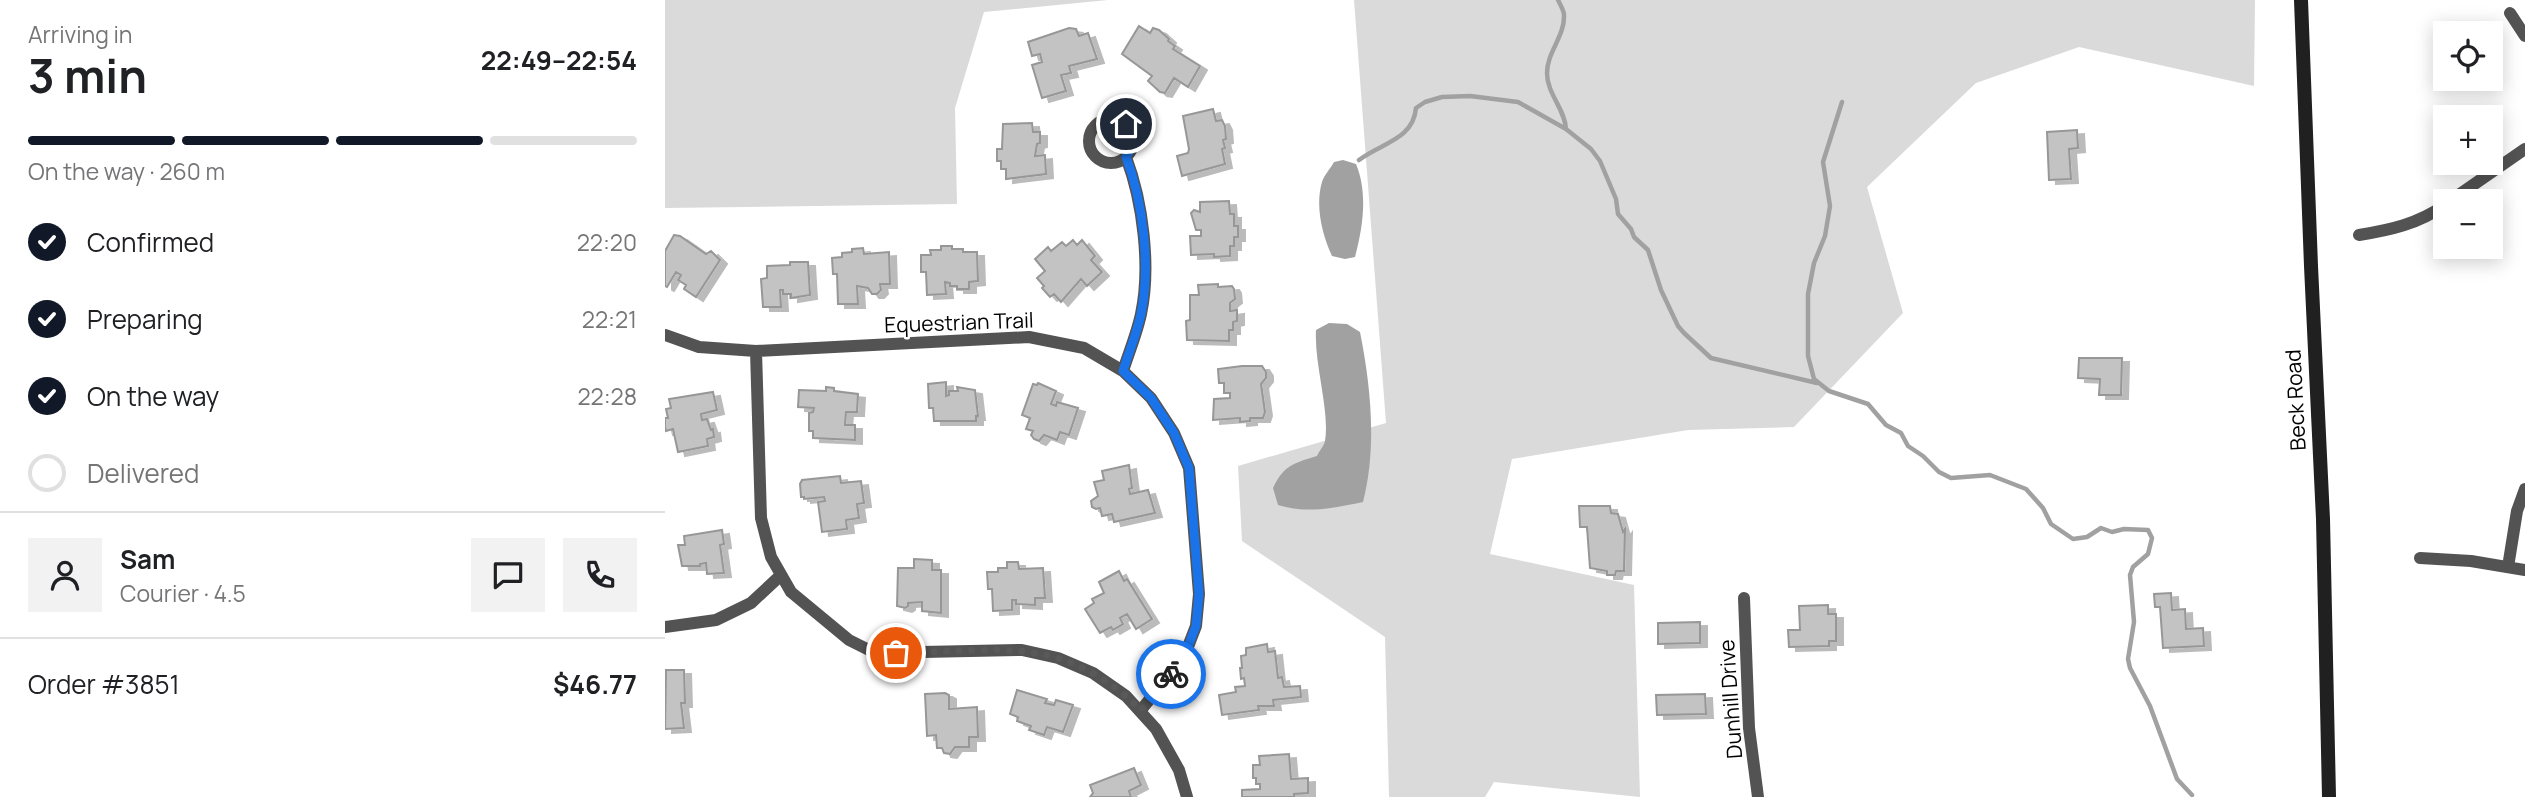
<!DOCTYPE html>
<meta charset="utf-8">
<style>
body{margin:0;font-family:Manrope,sans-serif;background:#f2f2f2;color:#202124;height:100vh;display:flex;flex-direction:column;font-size:26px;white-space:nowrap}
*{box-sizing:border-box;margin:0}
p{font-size:23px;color:#757577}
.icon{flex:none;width:38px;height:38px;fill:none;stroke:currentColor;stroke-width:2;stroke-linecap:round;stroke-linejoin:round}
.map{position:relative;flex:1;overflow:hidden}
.side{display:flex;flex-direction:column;background:#fff;width:665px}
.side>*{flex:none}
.controls{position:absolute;left:1768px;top:21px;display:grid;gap:14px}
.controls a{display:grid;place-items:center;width:70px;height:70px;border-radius:0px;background:#fff;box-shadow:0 4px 18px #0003;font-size:35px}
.pin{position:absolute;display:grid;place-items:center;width:60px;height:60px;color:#fff;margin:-30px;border:4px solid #fff;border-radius:50%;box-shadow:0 2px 7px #0007}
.courier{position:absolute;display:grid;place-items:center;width:70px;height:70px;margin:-35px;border:5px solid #1a73e8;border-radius:50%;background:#fff;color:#222;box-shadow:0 2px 9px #0007}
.head em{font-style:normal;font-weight:700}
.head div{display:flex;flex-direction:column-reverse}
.head{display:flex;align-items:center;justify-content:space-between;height:119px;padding:0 28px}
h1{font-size:46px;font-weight:700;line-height:52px}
.bar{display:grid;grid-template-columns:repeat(4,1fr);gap:10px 7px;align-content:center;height:84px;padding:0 28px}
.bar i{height:9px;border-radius:5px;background:#e0e0e0}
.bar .active{background:#111827}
.bar p{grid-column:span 4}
.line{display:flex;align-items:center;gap:18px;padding:0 28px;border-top:2px solid #e0e0e0}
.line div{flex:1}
.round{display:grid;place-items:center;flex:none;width:74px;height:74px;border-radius:0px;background:#f2f2f2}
ol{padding:0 28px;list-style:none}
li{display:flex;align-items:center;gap:21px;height:77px}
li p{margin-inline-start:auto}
li .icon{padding:7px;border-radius:50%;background:#111827;color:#fff;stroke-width:4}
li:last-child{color:#757577}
li i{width:38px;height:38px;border:4px solid #e0e0e0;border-radius:50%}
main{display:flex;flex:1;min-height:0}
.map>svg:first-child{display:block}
.green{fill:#dadada}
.water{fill:#a1a1a1}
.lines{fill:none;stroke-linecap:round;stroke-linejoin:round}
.stream{stroke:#a1a1a1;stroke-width:4.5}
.building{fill:#c3c3c3;stroke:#979797;stroke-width:2;filter:url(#shadow)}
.minor{stroke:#535353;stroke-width:12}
.secondary{stroke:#202020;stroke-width:14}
.done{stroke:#595959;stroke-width:7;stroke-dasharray:0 12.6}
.route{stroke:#1a73e8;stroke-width:9}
.labels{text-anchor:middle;stroke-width:5;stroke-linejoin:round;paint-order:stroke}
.street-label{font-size:21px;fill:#000;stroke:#fff}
</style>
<main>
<section class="side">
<div class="head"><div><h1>3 min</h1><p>Arriving in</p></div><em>22:49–22:54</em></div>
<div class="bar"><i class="active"></i><i class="active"></i><i class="active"></i><i></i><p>On the way · 260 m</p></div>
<ol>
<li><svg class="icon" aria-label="check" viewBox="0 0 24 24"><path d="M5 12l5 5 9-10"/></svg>Confirmed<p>22:20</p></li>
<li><svg class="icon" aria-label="check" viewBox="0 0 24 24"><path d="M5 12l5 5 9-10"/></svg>Preparing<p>22:21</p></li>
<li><svg class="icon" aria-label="check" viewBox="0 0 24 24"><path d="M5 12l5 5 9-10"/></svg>On the way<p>22:28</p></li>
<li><i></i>Delivered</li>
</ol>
<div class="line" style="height:126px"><a class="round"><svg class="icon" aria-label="person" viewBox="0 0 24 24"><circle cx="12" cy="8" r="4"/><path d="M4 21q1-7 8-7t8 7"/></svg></a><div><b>Sam</b><p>Courier · 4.5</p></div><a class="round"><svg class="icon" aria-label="chat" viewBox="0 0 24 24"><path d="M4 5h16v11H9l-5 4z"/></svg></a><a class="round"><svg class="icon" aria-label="phone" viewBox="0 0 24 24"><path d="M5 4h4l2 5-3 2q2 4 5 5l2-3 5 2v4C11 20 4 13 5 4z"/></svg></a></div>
<div class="line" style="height:91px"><div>Order #3851</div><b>$46.77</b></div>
</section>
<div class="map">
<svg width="1860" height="797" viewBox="0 0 1860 797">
<defs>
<filter id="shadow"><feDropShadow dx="7" dy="4" stdDeviation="0" flood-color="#0004"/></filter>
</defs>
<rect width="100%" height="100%" fill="#fff"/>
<path class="green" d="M0,0H443L319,12L290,108L292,204L0,208Z
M689,0H1590L1589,86L1414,47L1311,83L1202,187L1238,313L1129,427L1023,430L847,459L825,554L969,585L975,797L829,782L820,797H724L720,637L577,541L573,466L721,423Z"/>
<path class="water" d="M678,160L691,164C703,193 698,227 690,257L680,259L667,256C657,234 650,206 657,182C659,175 666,168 669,162Z
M664,323L682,324L695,332C706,387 712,448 698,502C669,508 641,514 613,505L608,488C619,465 629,463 652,456C654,451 659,446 660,441C665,411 649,364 651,330Z"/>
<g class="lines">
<path class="stream" d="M893,0C895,4 899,11 899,15C900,36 882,52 882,73C882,94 900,109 901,129
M1177,102L1158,162L1165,206L1160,236L1149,263L1143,294V356L1149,379L1164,391L1203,404L1221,425L1236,433L1243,446L1258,456L1274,472L1286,478L1325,475L1361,489L1378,508L1386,524L1408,539L1422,537L1436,528L1447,532L1459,529L1483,530L1487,538L1483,554L1468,567L1465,575L1469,622L1463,659L1465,668L1485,706L1512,779L1527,795
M694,160C716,143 748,140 751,108L760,102L777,97L805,96L853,102L901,129L926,149L935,161L951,199L953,214L966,229L969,237L983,250L996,290L1013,326L1019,333L1046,358L1152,383"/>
</g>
<path class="building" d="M474,26L485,33L488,28L494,30L504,39L503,41L510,46L508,49L535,66L523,87L509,78L500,93L495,92L483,81L487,76L457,54Z
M404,28L411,29L414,36L423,33L432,59L404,66L406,73L396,75L401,91L377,98L367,65L377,62L375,54L367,56L363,42Z
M548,109L551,121L557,120L560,126L561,139L558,140L560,148L557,149L560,164L517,176L512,156L523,153L524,149L518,116Z
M367,123L368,132H375V143L372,144L370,156L380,155L381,174L341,179V169H336V161H332V149H337L338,124Z
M1412,130L1413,148L1404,149L1406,179L1384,180L1382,132Z
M564,201L565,214H569V226H573V237H569V246H565V256L549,257V254L526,255L525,236H536V230H531L526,213L529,210L535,212V202Z
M9,235L15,236L41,254L46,251L55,260L31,297L19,289L21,285L13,280L16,275L11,272L2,287L0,286V251Z
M408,240L412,245L417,240L430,256L426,260L437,272L422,286L416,279L396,302L389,294L385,297L377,288L379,286L372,278L380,271L370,259L383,247L386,251L397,242L401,246Z
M276,246H287V249H298V252H312L313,281L304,282V289H292V286H285V283L280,282L281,294L262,295L261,272H256V255H266L265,250H276Z
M198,248L199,254L224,252L225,284H215L216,290L212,294H207L203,288L192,286L193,304H173L172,274H168L167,258L177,257V253L187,252V249Z
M125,262H143L145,295L126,298V294H118V290H115L116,307H98L96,279L102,278V266L125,265Z
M553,284V287L567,286L569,289L570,299L565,303V311L572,310V321L568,322V330H564V341L522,340L521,321L525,320V295H534L533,285Z
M1414,358H1457L1456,395H1434L1435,379L1413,378Z
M577,366H597L601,372V378L596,384L600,412L598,418H585V421L575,422V418L548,420L549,399L565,398V393H559V383H554L553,369Z
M281,382V396L284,395V391H293L292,387L310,390L313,416H311V421H269L268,408H264L263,384Z
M373,383L391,391L386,404L391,406L392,402L413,408L404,435L395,432L392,440L379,435L374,441L369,439L366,435L368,431L361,429L365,418L357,415L368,384L372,385Z
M161,387L169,388V391L193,394L192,412H181L180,425H190V440L148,438V431H144V413L148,412L149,408L133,407L134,390L161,391Z
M48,392L52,410L36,414L37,420L42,419L46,430L48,429L49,437L42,439L43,446L13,452L8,429L1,431L0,427V418H3L1,409L6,408L4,399Z
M464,465L467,488L464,489L465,494L483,490L490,513L449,522L447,514L437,516L435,508L431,509L427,507L426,501L433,496L429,482L439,480L437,471Z
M175,476L176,483L196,481L199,503L192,504L194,518L181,520L182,529L157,532L153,502L160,501L159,497L139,499V497H136L135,484L137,480Z
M914,506H945L946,513L953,514L958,532L960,529L959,571H951L950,575H942V571L925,568L922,527H915Z
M57,530L59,544L55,545L59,573L42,574L41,563L35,564V566H17L13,545H20L19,536Z
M249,559L267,560V570H276V613L257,611V602L243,603V606L240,608L232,606L233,568H249Z
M342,562H353L354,569L378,568L380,598H370V605L351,604V600H347V610L328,611L327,589H323L322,572H333V568H342Z
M454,571L459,581L462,579L487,619L471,629L462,614L455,618L458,624L448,630L446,627L435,633L420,609L429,603L427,599L439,593L434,582Z
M1506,593L1507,610L1520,609L1521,629L1538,628L1539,646L1498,648L1495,607H1490L1489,594Z
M1163,605V614H1171V641H1164V646L1124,647L1123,630H1135L1134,606Z
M1035,622V643L993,644V623Z
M602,644L603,652L610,651L613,678L617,677L619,687L635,686L636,697L608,700L609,706H593L594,710L557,715L554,695L571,692L570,687L580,686L579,678L576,679L575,668H577L576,656L581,655V648Z
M1,670H19L20,703H16L19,728L0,729Z
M352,690L382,699L380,703L389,705L391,700L408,705L398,732L382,727L379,735L364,730L366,726L352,721L353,717L345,714Z
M280,693L284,695V709L312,707L313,737H304V747H290L285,754L279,753L277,748H272L271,735L262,736L260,694Z
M1040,694L1041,714L992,715L991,695Z
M624,754L626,779L643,778V793L629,794V797H577V790L595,789V784H591V778H588V765H595L594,756Z
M469,768L476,785L464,791L466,797H425L428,793L425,785Z"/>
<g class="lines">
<path class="minor" d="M1845,13L1860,36
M424 141a22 22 0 1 1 44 0a22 22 0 1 1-44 0Z
M1785,201L1860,149
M1694,235C1725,230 1753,224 1780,205
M0,335L34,347L91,351L364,337L419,348L458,371L486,398L509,433L524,468L534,594L531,626L519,657L476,710
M91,351L96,518L106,557L126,592L184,640L210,653L357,650L393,658L428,673L461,696L491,729L514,770L522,797
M458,371C464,352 472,333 476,314C486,267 478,202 461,157
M1755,558L1806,561L1860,570
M1843,567L1852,511L1860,489
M1079,598L1084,728L1093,797
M0,627L51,620L86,603L116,575"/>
<path class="secondary" d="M1636,0L1646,266L1658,519L1664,797"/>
</g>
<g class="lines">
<path class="done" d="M231,653C333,652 396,632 476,710L506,674"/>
<path class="route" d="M461,124C471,136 469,145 461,157C478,201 486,267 476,314C472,333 464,352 458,371L486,398L509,433L524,468L534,594L531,626L519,657L506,674"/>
</g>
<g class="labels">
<g class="street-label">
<text transform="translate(294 323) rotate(-2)" y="7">Equestrian Trail</text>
<text transform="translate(1631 400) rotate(-93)" y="7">Beck Road</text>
<text transform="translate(1066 699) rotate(-94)" y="7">Dunhill Drive</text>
</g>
</g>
</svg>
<div class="controls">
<a><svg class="icon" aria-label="locate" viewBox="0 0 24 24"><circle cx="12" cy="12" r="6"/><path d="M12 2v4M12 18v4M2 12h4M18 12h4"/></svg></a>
<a>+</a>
<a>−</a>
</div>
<div class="pin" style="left:231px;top:653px;background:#ea580c"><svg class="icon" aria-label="bag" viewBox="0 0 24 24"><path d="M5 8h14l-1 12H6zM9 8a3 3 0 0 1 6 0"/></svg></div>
<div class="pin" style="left:461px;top:124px;background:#1f2937"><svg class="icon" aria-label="home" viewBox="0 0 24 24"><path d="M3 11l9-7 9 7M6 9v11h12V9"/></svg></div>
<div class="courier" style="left:506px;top:674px"><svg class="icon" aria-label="bike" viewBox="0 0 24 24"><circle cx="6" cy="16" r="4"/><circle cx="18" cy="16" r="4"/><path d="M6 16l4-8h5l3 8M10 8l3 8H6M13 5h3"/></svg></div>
</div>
</main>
